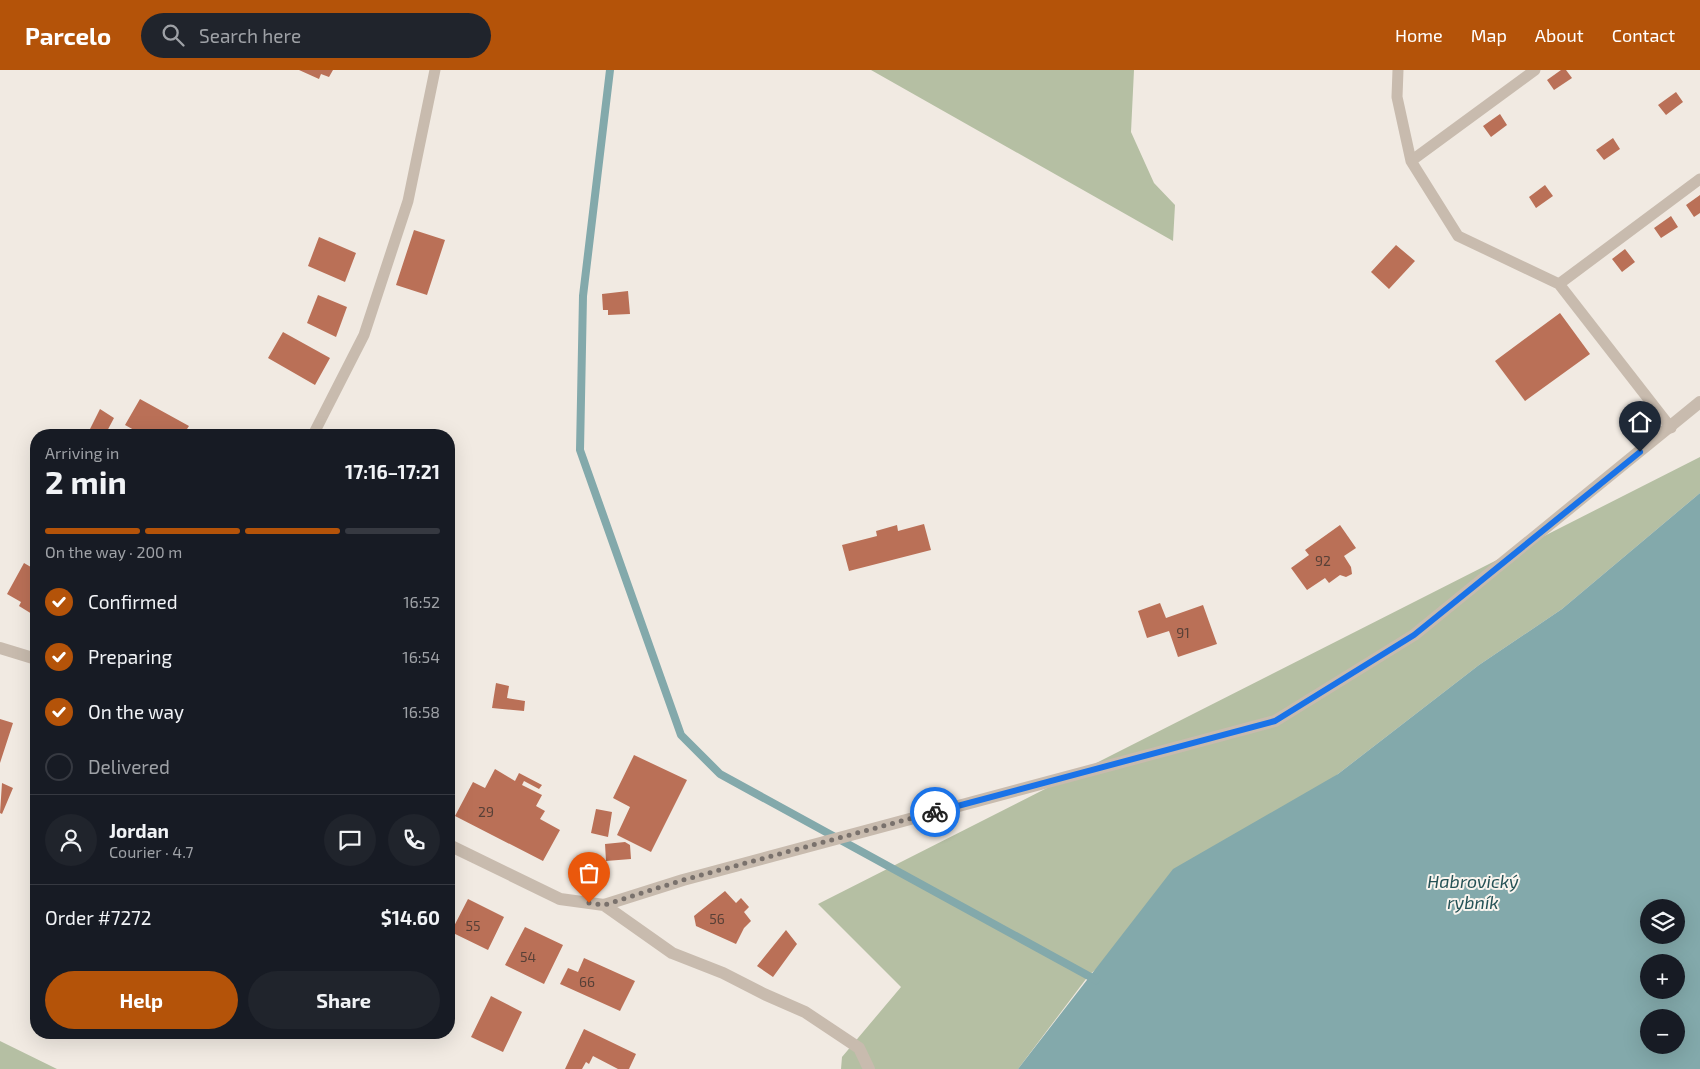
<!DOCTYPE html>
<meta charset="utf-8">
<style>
body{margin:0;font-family:"Exo 2",sans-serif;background:#20242c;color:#f1f3f6;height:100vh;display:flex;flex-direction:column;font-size:19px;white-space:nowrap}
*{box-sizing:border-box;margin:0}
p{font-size:16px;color:#9ea1a6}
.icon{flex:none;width:28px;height:28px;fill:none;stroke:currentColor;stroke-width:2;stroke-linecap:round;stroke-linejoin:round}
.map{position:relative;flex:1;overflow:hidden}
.drawer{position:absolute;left:30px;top:359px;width:425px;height:610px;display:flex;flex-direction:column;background:#171b24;border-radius:20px;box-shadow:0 5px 20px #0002}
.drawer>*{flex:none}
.buttons{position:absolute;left:1640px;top:829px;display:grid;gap:10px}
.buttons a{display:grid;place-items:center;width:45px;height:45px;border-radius:50%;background:#171b24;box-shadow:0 5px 20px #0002;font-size:25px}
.pin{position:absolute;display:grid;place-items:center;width:42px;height:42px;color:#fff;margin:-51px -21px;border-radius:50% 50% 50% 0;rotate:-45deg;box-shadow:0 0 5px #0007}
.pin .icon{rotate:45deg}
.courier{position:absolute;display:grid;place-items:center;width:50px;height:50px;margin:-25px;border:4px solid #1a73e8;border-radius:50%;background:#fff;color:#222;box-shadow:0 1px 6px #0007}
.summary em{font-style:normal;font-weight:700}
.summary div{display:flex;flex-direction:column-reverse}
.summary{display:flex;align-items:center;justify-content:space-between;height:85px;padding:0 15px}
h1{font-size:32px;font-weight:700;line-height:38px}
.bar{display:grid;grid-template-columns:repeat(4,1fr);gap:8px 5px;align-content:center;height:60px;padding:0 15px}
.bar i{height:6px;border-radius:4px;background:#363941}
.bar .selected{background:#b45309}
.bar p{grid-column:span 4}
.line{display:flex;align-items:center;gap:12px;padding:0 15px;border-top:1px solid #363941}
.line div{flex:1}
.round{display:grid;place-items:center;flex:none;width:52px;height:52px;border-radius:26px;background:#20242c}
ol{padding:0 15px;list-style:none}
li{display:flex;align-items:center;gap:15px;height:55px}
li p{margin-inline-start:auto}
li .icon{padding:5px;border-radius:50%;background:#b45309;color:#fff;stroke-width:4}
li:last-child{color:#9ea1a6}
li i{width:28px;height:28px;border:2px solid #363941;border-radius:50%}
.cta{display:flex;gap:10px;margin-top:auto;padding:10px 15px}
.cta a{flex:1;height:58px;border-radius:30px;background:#b45309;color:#fff;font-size:20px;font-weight:700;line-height:58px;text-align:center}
.cta a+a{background:#20242c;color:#f1f3f6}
header{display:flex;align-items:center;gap:30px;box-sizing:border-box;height:70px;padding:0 25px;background:#b45309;color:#fff}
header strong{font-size:24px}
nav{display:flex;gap:28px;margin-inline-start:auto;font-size:18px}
.search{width:350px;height:45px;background:#20242c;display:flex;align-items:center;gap:12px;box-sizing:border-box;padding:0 18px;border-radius:28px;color:#9ea1a6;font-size:19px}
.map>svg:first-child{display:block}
.green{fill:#b5bfa3}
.water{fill:#83a9ab;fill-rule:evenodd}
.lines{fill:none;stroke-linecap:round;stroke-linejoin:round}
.stream{stroke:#83a9ab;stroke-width:8}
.building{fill:#ba7057}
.lane{stroke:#c8bbae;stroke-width:11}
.street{stroke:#c8bbae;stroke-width:12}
.done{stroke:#79716c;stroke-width:5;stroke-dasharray:0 9}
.route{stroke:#1a73e8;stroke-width:6}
.labels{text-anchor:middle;stroke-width:4;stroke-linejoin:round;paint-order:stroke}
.number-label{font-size:14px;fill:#584037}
.water-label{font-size:18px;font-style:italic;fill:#255256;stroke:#f9f4ee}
</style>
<header>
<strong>Parcelo</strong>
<div class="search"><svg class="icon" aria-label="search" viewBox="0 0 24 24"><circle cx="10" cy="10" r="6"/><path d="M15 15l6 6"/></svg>Search here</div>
<nav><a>Home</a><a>Map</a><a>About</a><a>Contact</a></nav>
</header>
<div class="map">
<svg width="1700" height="999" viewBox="0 0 1700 999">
<rect width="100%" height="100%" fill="#f1eae2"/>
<path class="green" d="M871,0H1134L1131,62L1154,113L1175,135L1173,171Z
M1700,387V423L1562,539L1479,595L1338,704L1089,905L1018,999H841L842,987L901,917L818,834Z
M0,971L57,999H0Z"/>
<path class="water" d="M1700,423V999H1018L1173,799L1338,704L1479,595L1562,539ZM1649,838H1676V865H1649ZM1649,892H1676V920H1649ZM1649,948H1676V975H1649Z"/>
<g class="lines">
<path class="stream" d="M610,0L583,226L580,380L681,665L720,704L1096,910"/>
</g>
<path class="building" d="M299,0H333L329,7L321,4L319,9Z
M1561,0H1566L1572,8L1554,20L1547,10Z
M1676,22L1683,32L1666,45L1658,35Z
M1500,44L1507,55L1491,67L1483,56Z
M1613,68L1620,79L1604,90L1596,80Z
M1545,115L1553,126L1536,138L1529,127Z
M1700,125V143L1694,147L1686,135Z
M1671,146L1678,157L1661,168L1654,158Z
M414,160L445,170L427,225L396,215Z
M319,167L356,183L345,212L308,196Z
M1396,175L1415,191L1389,219L1371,202Z
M1625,179L1635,192L1622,202L1612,189Z
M628,221L630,244L608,245V240H603L602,224Z
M318,225L347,237L336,267L307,253Z
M1560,243L1590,284L1525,331L1495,291Z
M283,262L330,288L315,315L268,288Z
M140,329L189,356L183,365H131L134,360L125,355Z
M100,339L114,348L105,365H92L88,363Z
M924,454L931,480L849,501L842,475L877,466L876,461L897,455L898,461Z
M1340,455L1356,478L1344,486L1351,497L1352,504L1346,507L1340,505L1329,513L1325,508L1307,520L1291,498L1309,485L1305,480Z
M24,493L36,500V541L32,544L19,536L21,532L7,524Z
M1160,533L1166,548L1203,535L1217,574L1178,587L1169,561L1147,568L1138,541Z
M496,613L509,616L507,628L525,631L524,641L492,638Z
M0,649L13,653L0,693Z
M634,685L687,710L651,782L617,765L630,737L613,728Z
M495,699L515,711L519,703L542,715L539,719L524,711L522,715L542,725L536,736L545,741L540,749L560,760L543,791L455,746L473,712L485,718Z
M2,713L13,718L2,744L0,743Z
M596,739L612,742L608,767L591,763Z
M625,772L630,775L631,789L606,791L605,774Z
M725,821L736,833L741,828L749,837L744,842L751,851L744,858L736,874L696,856L694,846Z
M468,829L504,847L488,880L451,862Z
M525,857L563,875L544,914L505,895Z
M786,860L797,874L773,907L757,896Z
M584,888L635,911L620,941L560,914L568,898L578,902Z
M491,926L522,942L503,982L471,967Z
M584,959L636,984L629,999H618L593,986L589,994L586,992L582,999H565Z"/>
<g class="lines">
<path class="lane" d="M1398,0L1397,27L1411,91L1458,166L1559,214L1671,358
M1411,91L1535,0
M1559,214L1700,109
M313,365L364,265L408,131L435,0"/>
<path class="street" d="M0,578L36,589
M449,775L560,829L604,835L683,810L1275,651L1414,565L1700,332
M604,835L672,883L723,903L764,924L805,942L859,978L869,999"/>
</g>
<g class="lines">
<path class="done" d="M589,833L604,835L683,810L935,742"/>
<path class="route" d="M935,742L1275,651L1414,565L1640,382"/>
</g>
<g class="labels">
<g class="number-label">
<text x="1323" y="496">92</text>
<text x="1183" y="568">91</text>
<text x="486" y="747">29</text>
<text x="717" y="854">56</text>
<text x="473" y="861">55</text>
<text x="528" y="892">54</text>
<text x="587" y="917">66</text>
</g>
<g class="water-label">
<text x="1473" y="818">Habrovický<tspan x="1473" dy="21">rybník</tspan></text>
</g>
</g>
</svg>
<div class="buttons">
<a><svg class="icon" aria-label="layers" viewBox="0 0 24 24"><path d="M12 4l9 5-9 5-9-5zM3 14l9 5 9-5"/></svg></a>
<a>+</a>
<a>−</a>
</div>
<div class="pin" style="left:589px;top:833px;background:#ea580c"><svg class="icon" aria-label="bag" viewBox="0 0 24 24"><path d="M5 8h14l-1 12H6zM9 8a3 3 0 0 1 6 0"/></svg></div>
<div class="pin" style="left:1640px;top:382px;background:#1f2937"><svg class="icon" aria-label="home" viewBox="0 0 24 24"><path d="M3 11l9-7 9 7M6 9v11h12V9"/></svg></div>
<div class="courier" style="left:935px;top:742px"><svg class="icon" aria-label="bike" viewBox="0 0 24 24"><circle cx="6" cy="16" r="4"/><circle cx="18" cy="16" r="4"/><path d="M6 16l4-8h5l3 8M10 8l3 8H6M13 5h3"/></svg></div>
<section class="drawer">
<div class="summary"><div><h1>2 min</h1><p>Arriving in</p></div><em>17:16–17:21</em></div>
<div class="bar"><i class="selected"></i><i class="selected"></i><i class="selected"></i><i></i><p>On the way · 200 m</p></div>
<ol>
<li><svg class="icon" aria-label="check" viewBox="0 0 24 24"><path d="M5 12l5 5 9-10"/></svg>Confirmed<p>16:52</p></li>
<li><svg class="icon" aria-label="check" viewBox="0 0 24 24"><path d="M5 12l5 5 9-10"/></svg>Preparing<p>16:54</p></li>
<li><svg class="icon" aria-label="check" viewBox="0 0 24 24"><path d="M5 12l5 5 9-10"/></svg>On the way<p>16:58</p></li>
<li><i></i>Delivered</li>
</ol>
<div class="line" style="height:90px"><a class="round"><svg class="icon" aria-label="person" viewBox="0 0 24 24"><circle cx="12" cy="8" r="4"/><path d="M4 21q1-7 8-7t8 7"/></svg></a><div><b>Jordan</b><p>Courier · 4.7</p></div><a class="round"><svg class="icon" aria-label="chat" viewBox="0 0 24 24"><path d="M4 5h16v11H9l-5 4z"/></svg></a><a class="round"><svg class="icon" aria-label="phone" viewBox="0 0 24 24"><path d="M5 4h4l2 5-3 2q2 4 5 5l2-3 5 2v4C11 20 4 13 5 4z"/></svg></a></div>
<div class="line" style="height:65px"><div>Order #7272</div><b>$14.60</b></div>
<div class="cta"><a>Help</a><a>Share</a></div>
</section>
</div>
